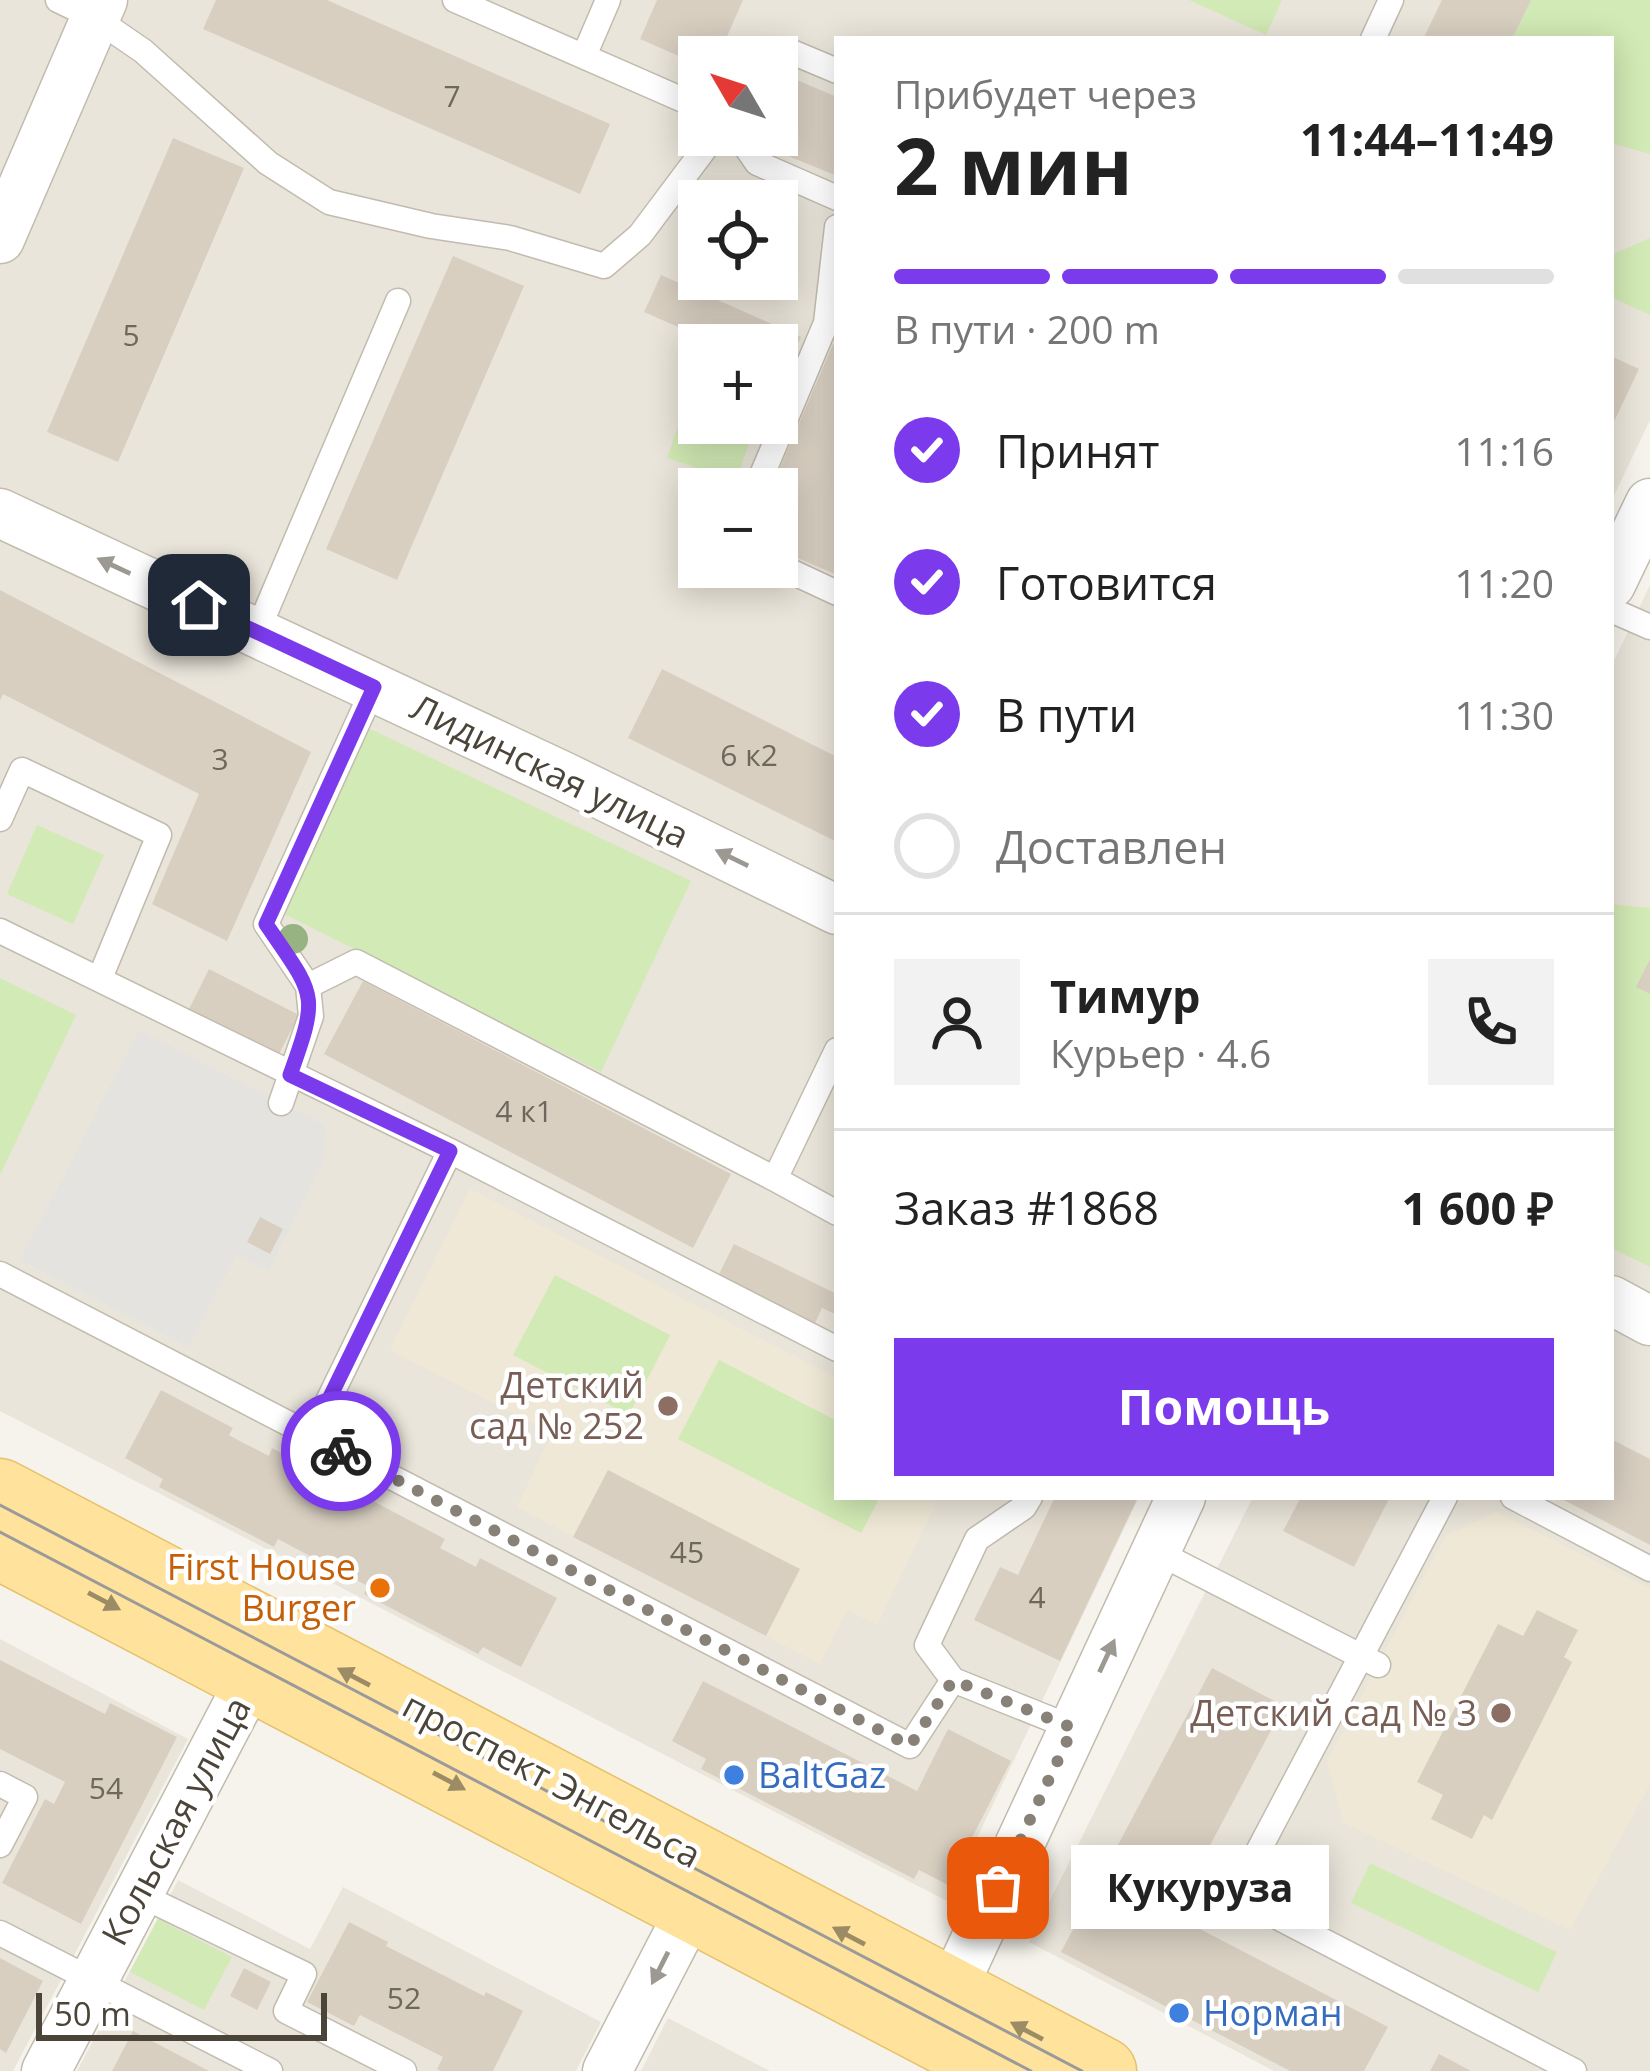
<!DOCTYPE html>
<html lang="ru">
<meta charset="utf-8">
<style>
body{margin:0;font-family:"Open Sans",sans-serif;background:#f2f2f2;color:#222;height:100vh;display:flex;flex-direction:column;font-size:45px;white-space:nowrap}
*{box-sizing:border-box;margin:0}
p{font-size:39px;color:#767676}
.icon{flex:none;width:66px;height:66px;fill:none;stroke:currentColor;stroke-width:2;stroke-linecap:round;stroke-linejoin:round}
.map{position:relative;flex:1;overflow:hidden}
.details{position:absolute;left:834px;top:36px;width:780px;height:1464px;display:flex;flex-direction:column;background:#fff;border-radius:0px;box-shadow:0 6px 30px #0003}
.details>*{flex:none}
.needle{width:78px;rotate:309deg}
.buttons{position:absolute;left:678px;top:36px;display:grid;gap:24px}
.buttons a{display:grid;place-items:center;width:120px;height:120px;border-radius:0px;background:#fff;box-shadow:0 6px 30px #0003;font-size:60px}
.scale{position:absolute;left:36px;bottom:30px;width:291px;box-sizing:border-box;padding-left:12px;border:6px solid #4b4439;border-top:0;font-size:33px;line-height:42px;white-space:nowrap;color:#4b4439;-webkit-text-stroke:9px #fff;paint-order:stroke}
.pin{position:absolute;display:grid;place-items:center;width:102px;height:102px;color:#fff;margin:-51px;border-radius:24px;box-shadow:0 6px 18px #0006}
.courier{position:absolute;display:grid;place-items:center;width:120px;height:120px;margin:-60px;border:9px solid #7c3aed;border-radius:50%;background:#fff;color:#222;box-shadow:0 3px 15px #0007}
.bubble{position:absolute;height:84px;border-radius:0px;background:#fff;box-shadow:0 6px 30px #0003;font-size:39px;font-weight:700;line-height:84px;text-align:center}
.overview em{font-style:normal;font-weight:700}
.overview div{display:flex;flex-direction:column-reverse}
.overview{display:flex;align-items:center;justify-content:space-between;height:204px;padding:0 60px}
h1{font-size:78px;font-weight:700;line-height:90px}
.bar{display:grid;grid-template-columns:repeat(4,1fr);gap:18px 12px;align-content:center;height:144px;padding:0 60px}
.bar i{height:15px;border-radius:9px;background:#e0e0e0}
.bar .active{background:#7c3aed}
.bar p{grid-column:span 4}
.line{display:flex;align-items:center;gap:30px;padding:0 60px;border-top:3px solid #e0e0e0}
.line div{flex:1}
.round{display:grid;place-items:center;flex:none;width:126px;height:126px;border-radius:0px;background:#f2f2f2}
ol{padding:0 60px;list-style:none}
li{display:flex;align-items:center;gap:36px;height:132px}
li p{margin-inline-start:auto}
li .icon{padding:12px;border-radius:50%;background:#7c3aed;color:#fff;stroke-width:4}
li:last-child{color:#767676}
li i{width:66px;height:66px;border:6px solid #e0e0e0;border-radius:50%}
.action{display:flex;gap:24px;margin-top:auto;padding:24px 60px}
.action a{flex:1;height:138px;border-radius:0px;background:#7c3aed;color:#fff;font-size:48px;font-weight:700;line-height:138px;text-align:center}
.map>svg:first-child{display:block}
.residential{fill:#eae5da;fill-rule:evenodd}
.education{fill:#efe8d6}
.green{fill:#d2eab5}
.parking{fill:#e5e3e0}
.building{fill:#d8cfc1}
.lines{fill:none;stroke-linecap:round;stroke-linejoin:round}
.service-casing{stroke:#c2bbae;stroke-width:27}
.minor-casing{stroke:#c2bbae;stroke-width:51}
.primary-casing{stroke:#e6c16a;stroke-width:69}
.service{stroke:#fff;stroke-width:24}
.minor{stroke:#fff;stroke-width:48}
.primary{stroke:#ffe39c;stroke-width:66}
.tram{stroke:#9a9a9a;stroke-width:3}
.tree{fill:#97b381}
.oneway{fill:#9c9892}
.oneway2{fill:#9c8c66}
.done{stroke:#878178;stroke-width:12;stroke-dasharray:0 21.6}
.route{stroke:#7c3aed;stroke-width:15}
.education-dot{fill:#8d6e63;stroke:#fff;stroke-width:4.5}
.food-dot{fill:#e8710a;stroke:#fff;stroke-width:4.5}
.shop-dot{fill:#3f7fe0;stroke:#fff;stroke-width:4.5}
.labels{text-anchor:middle;stroke-width:9;stroke-linejoin:round;paint-order:stroke}
.number-label{font-size:30px;fill:#6e675b}
.street-label{font-size:36px;fill:#4b4439;stroke:#fff}
.education-label{font-size:36px;fill:#785e54;stroke:#fff;text-anchor:end}
.food-label{font-size:36px;fill:#c56008;stroke:#fff;text-anchor:end}
.shop-label{font-size:36px;fill:#366cbe;stroke:#fff;text-anchor:start}
</style>
<div class="map">
<svg width="1650" height="2071" viewBox="0 0 1650 2071">
<rect width="100%" height="100%" fill="#f6f3ec"/>
<path class="residential" d="M0,0H1650V420L1611,502V39H837V1497H1139L947,1901L0,1411ZM699,57H777V135H699ZM699,201H777V279H699ZM699,345H777V423H699ZM699,489H777V567H699Z
M1650,585V2071H1274L1029,1942L1253,1497H1611V667Z
M0,1639L188,1739L13,2071H0Z
M178,1880L310,1949L343,1887L601,2022L576,2071H77Z
M668,2018L770,2071H641Z"/>
<path class="education" d="M470,1189L837,1378V1497H939L877,1625L847,1610L820,1664L517,1507L552,1433L390,1350Z
M1497,1512L1650,1589V1784L1570,1930L1344,1823L1327,1762L1446,1535Z"/>
<path class="green" d="M1189,0H1282L1266,35Z
M1531,0H1650V154L1611,143V39H1512Z
M1650,238V315L1611,297V255Z
M699,366V423H756L736,481L667,458Z
M368,728L691,881L601,1072L284,914Z
M37,825L104,855L73,924L7,894Z
M1611,904L1650,908V959L1637,987L1650,994V1267L1611,1248Z
M0,978L76,1015L0,1175Z
M555,1275L670,1335L629,1415L513,1355Z
M719,1360L837,1421V1497H880L861,1533L678,1439Z
M1370,1863L1557,1952L1538,1992L1351,1903Z
M158,1919L232,1957L204,2010L130,1972Z"/>
<path class="parking" d="M139,1030L326,1126L323,1161L269,1271L236,1255L188,1347L20,1260Z"/>
<path class="building" d="M216,0H327L610,124L580,194L203,29Z
M657,0H743L718,57H699V65L640,39Z
M1442,0H1531L1512,39H1423Z
M792,78L837,97V176L764,146L768,135H777V114Z
M173,138L244,168L118,462L47,432Z
M453,256L524,286L397,580L326,549Z
M661,275L801,337L784,374L777,370V345H719L644,312Z
M833,344L837,345V575L777,549V489H771Z
M1611,356L1639,369L1611,428Z
M0,590L311,752L227,941L152,904L199,794L3,694L0,701Z
M662,669L837,757V842L628,738Z
M1650,959V994L1636,987Z
M209,969L299,1015L277,1058L187,1013Z
M363,981L731,1174L693,1248L324,1054Z
M260,1217L283,1229L270,1254L247,1242Z
M734,1244L837,1294V1315L822,1308L813,1328L716,1280Z
M161,1390L233,1428L229,1435L236,1439L269,1456L272,1448L445,1539L440,1548L476,1567L480,1558L557,1598L521,1667L483,1647L478,1654L364,1594L368,1586L323,1563L278,1539L274,1547L159,1487L163,1479L125,1458Z
M1611,1439L1650,1459V1545L1558,1497H1611Z
M608,1470L800,1569L766,1636L573,1537Z
M1055,1497H1138L1060,1661L974,1620L1000,1567L1018,1575Z
M1301,1497H1390L1354,1567L1283,1531Z
M1537,1610L1578,1630L1564,1657L1572,1662L1492,1820L1484,1815L1472,1839L1431,1819L1443,1795L1417,1782L1498,1624L1523,1636Z
M0,1660L105,1714L110,1703L177,1737L81,1924L2,1883L45,1799L54,1804L65,1782L0,1749Z
M1212,1668L1284,1706L1173,1915L1388,2027L1364,2071H1290L1061,1952Z
M703,1681L917,1791L948,1729L1011,1761L948,1885L919,1870L914,1879L701,1769L706,1759L672,1741Z
M349,1922L388,1942L386,1946L484,1996L486,1992L523,2011L493,2071H441L437,2069L443,2057L360,2015L354,2026L307,2002Z
M0,1958L43,1981L6,2053L0,2049Z
M244,1968L271,1982L257,2010L230,1996Z
M133,2031L209,2071H112Z
M1439,2054L1471,2071H1430Z"/>
<g class="lines">
<defs>
<path id="service" d="M58,0L95,18L143,51L268,163L329,202L431,226L510,238L604,266L640,235L715,135
M455,0L699,107
M1373,39L1391,0
M584,56L608,0
M777,61L787,50L837,71
M738,135L757,163L837,198
M756,489L826,323L837,227
M777,565L837,593
M1611,610L1650,627
M257,632L398,301
M0,819L22,770L159,835L100,978
M0,931L450,1151L837,1349
M308,986L356,962L775,1179L837,1050
M281,1103L311,1016L308,986L266,924L374,687
M775,1179L837,1213
M0,1274L910,1746L953,1680L927,1645L977,1539L1024,1507L1030,1497
M311,1436L450,1151
M1445,1497L1235,1895L1574,2071
M1513,1497L1650,1569
M1155,1551L1378,1665
M953,1680L1073,1728
M0,1784L25,1797L0,1845
M138,1894L304,1974L286,2011L404,2071
M0,1933L270,2071"/>
<path id="minor" d="M0,239L103,0
M0,513L563,776L837,910
M1611,584L1650,503
M1611,1300L1650,1321
M938,2020L1181,1497
M46,2071L266,1650
M607,2071L706,1880"/>
<path id="primary" d="M0,1492L1103,2071
M0,1546L1002,2071"/>
</defs>
<use href="#service" class="service-casing"/>
<use href="#minor" class="minor-casing"/>
<use href="#primary" class="primary-casing"/>
<use href="#service" class="service"/>
<use href="#minor" class="minor"/>
<use href="#primary" class="primary"/>
<path class="tram" d="M0,1505L1082,2071
M0,1532L1031,2071"/>
</g>
<circle class="tree" cx="293" cy="939" r="15"/>
<defs><path id="oneway-solid" d="M-6-.8H1V-3.2L6.5 0L1 3.2V.8H-6Z" transform="scale(3)"/></defs>
<g class="oneway">
<use href="#oneway-solid" transform="translate(114 566) rotate(-155)"/>
<use href="#oneway-solid" transform="translate(732 858) rotate(-154)"/>
<use href="#oneway-solid" transform="translate(1107 1656) rotate(-65)"/>
<use href="#oneway-solid" transform="translate(660 1968) rotate(117)"/>
</g>
<g class="oneway2">
<use href="#oneway-solid" transform="translate(104 1601) rotate(28)"/>
<use href="#oneway-solid" transform="translate(354 1677) rotate(-152)"/>
<use href="#oneway-solid" transform="translate(449 1781) rotate(28)"/>
<use href="#oneway-solid" transform="translate(849 1936) rotate(-152)"/>
<use href="#oneway-solid" transform="translate(1027 2031) rotate(-152)"/>
</g>
<g class="lines">
<path class="done" d="M341,1451L910,1746L953,1680L1073,1728L998,1888"/>
<path class="route" d="M199,605L374,687L266,924C315,996 320,992 290,1075L450,1151L311,1436L341,1451"/>
</g>
<g class="education-dot">
<circle cx="668" cy="1406" r="12"/>
<circle cx="1501" cy="1713" r="12"/>
</g>
<circle class="food-dot" cx="380" cy="1588" r="12"/>
<g class="shop-dot">
<circle cx="734" cy="1775" r="12"/>
<circle cx="1179" cy="2013" r="12"/>
</g>
<g class="labels">
<g class="number-label">
<text x="452" y="107">7</text>
<text x="131" y="346">5</text>
<text x="749" y="766">6 к2</text>
<text x="220" y="770">3</text>
<text x="524" y="1122">4 к1</text>
<text x="687" y="1563">45</text>
<text x="1037" y="1608">4</text>
<text x="106" y="1799">54</text>
<text x="404" y="2009">52</text>
</g>
<g class="street-label">
<text transform="translate(550 771) rotate(26)" y="13">Лидинская улица</text>
<text transform="translate(552 1780) rotate(28)" y="13">проспект Энгельса</text>
<text transform="translate(176 1821) rotate(-62)" y="13">Кольская улица</text>
</g>
<g class="education-label">
<text x="644" y="1398">Детский<tspan x="644" dy="41">сад № 252</tspan></text>
<text x="1477" y="1726">Детский сад № 3</text>
</g>
<g class="food-label">
<text x="356" y="1580">First House<tspan x="356" dy="41">Burger</tspan></text>
</g>
<g class="shop-label">
<text x="758" y="1788">BaltGaz</text>
<text x="1203" y="2026">Норман</text>
</g>
</g>
</svg>
<div class="buttons">
<a><svg class="needle" viewBox="-14 -14 28 28"><path d="M0-13l5 13h-10z" fill="#e53935"/><path d="M0 13l5-13h-10z" fill="#767676"/></svg></a>
<a><svg class="icon" aria-label="locate" viewBox="0 0 24 24"><circle cx="12" cy="12" r="6"/><path d="M12 2v4M12 18v4M2 12h4M18 12h4"/></svg></a>
<a>+</a>
<a>−</a>
</div>
<div class="scale">50 m</div>
<div class="pin" style="left:998px;top:1888px;background:#ea580c"><svg class="icon" aria-label="bag" viewBox="0 0 24 24"><path d="M5 8h14l-1 12H6zM9 8a3 3 0 0 1 6 0"/></svg></div>
<div class="pin" style="left:199px;top:605px;background:#1f2937"><svg class="icon" aria-label="home" viewBox="0 0 24 24"><path d="M3 11l9-7 9 7M6 9v11h12V9"/></svg></div>
<div class="courier" style="left:341px;top:1451px"><svg class="icon" aria-label="bike" viewBox="0 0 24 24"><circle cx="6" cy="16" r="4"/><circle cx="18" cy="16" r="4"/><path d="M6 16l4-8h5l3 8M10 8l3 8H6M13 5h3"/></svg></div>
<div class="bubble" style="left:1071px;top:1845px;width:258px">Кукуруза</div>
<section class="details">
<div class="overview"><div><h1>2 мин</h1><p>Прибудет через</p></div><em>11:44–11:49</em></div>
<div class="bar"><i class="active"></i><i class="active"></i><i class="active"></i><i></i><p>В пути · 200 m</p></div>
<ol>
<li><svg class="icon" aria-label="check" viewBox="0 0 24 24"><path d="M5 12l5 5 9-10"/></svg>Принят<p>11:16</p></li>
<li><svg class="icon" aria-label="check" viewBox="0 0 24 24"><path d="M5 12l5 5 9-10"/></svg>Готовится<p>11:20</p></li>
<li><svg class="icon" aria-label="check" viewBox="0 0 24 24"><path d="M5 12l5 5 9-10"/></svg>В пути<p>11:30</p></li>
<li><i></i>Доставлен</li>
</ol>
<div class="line" style="height:216px"><a class="round"><svg class="icon" aria-label="person" viewBox="0 0 24 24"><circle cx="12" cy="8" r="4"/><path d="M4 21q1-7 8-7t8 7"/></svg></a><div><b>Тимур</b><p>Курьер · 4.6</p></div><a class="round"><svg class="icon" aria-label="phone" viewBox="0 0 24 24"><path d="M5 4h4l2 5-3 2q2 4 5 5l2-3 5 2v4C11 20 4 13 5 4z"/></svg></a></div>
<div class="line" style="height:156px"><div>Заказ #1868</div><b>1 600 ₽</b></div>
<div class="action"><a>Помощь</a></div>
</section>
</div>
